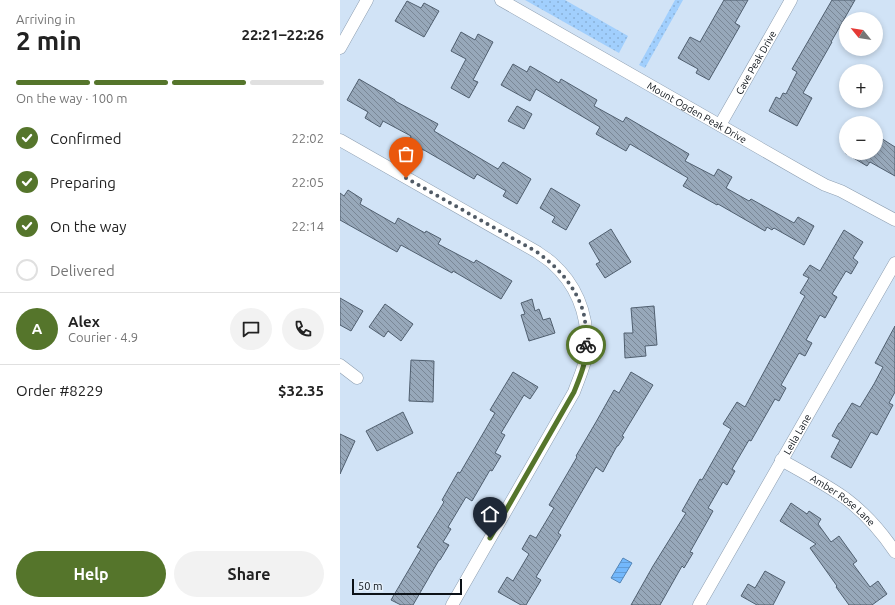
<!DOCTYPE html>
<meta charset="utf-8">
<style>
body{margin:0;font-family:Ubuntu,sans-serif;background:#f2f2f2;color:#222;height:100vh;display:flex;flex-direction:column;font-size:15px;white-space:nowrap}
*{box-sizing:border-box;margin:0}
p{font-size:13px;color:#767676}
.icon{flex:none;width:22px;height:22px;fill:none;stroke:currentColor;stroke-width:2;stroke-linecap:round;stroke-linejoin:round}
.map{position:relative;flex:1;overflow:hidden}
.side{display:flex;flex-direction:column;background:#fff;width:340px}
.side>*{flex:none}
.needle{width:26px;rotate:300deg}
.tools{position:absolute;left:499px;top:12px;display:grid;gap:8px}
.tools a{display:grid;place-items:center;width:44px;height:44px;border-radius:50%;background:#fff;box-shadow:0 2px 6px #0003;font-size:20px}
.scale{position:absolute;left:12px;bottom:10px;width:110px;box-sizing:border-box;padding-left:4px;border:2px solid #0c1218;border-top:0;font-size:11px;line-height:14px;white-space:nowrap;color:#0c1218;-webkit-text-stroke:3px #e5f0fb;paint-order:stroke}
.pin{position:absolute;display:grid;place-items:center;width:34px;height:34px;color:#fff;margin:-41px -17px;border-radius:50% 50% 50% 0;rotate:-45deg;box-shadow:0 0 4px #0007}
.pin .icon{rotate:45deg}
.courier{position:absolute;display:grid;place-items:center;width:40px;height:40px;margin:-20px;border:3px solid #55752b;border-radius:50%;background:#fff;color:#222;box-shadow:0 1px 5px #0007}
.head em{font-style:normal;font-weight:700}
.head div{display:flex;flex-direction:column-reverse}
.head{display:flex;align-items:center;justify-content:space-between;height:68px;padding:0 16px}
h1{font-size:26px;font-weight:700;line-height:30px}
.bar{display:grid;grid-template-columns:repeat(4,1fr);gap:6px 4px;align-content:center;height:48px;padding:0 16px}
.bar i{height:5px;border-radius:3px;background:#e0e0e0}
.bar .on{background:#55752b}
.bar p{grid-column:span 4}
.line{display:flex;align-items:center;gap:10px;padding:0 16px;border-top:1px solid #e0e0e0}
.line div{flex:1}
.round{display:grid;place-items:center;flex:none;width:42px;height:42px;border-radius:21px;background:#f2f2f2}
ol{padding:0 16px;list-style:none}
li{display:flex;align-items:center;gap:12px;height:44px}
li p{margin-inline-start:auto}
li .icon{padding:4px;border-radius:50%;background:#55752b;color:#fff;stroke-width:4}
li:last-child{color:#767676}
li i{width:22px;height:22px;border:2px solid #e0e0e0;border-radius:50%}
.action{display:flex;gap:8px;margin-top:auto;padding:8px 16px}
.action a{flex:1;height:46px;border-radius:24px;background:#55752b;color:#fff;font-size:16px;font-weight:700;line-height:46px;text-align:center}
.action a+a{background:#f2f2f2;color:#222}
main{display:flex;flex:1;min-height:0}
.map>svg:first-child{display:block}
.grass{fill:url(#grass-dots)}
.water{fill:url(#water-rules);stroke:#5486b8}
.building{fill:url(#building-back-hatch);stroke:#505f6f}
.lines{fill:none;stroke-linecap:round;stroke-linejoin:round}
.minor-casing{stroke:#8d9eb0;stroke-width:13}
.minor{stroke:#fff;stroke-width:12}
.done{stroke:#515b66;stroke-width:4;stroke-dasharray:0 7.2}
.route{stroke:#55752b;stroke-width:5}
.labels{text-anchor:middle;stroke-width:3;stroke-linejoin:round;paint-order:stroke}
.street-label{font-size:10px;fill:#0c1218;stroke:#e5f0fb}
</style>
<main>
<section class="side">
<div class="head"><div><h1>2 min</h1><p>Arriving in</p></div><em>22:21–22:26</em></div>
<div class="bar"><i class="on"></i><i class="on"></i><i class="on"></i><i></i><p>On the way · 100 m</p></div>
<ol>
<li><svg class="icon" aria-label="check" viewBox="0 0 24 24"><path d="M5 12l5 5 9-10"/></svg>Confirmed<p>22:02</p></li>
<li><svg class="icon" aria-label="check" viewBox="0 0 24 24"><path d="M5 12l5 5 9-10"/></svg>Preparing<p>22:05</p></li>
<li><svg class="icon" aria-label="check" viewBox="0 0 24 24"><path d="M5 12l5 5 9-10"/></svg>On the way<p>22:14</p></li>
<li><i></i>Delivered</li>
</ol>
<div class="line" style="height:72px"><b class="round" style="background:#55752b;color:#fff">A</b><div><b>Alex</b><p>Courier · 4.9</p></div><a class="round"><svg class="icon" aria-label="chat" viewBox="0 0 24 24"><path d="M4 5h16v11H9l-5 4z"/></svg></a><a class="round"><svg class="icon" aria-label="phone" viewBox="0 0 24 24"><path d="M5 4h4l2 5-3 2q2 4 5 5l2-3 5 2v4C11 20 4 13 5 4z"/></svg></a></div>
<div class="line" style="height:52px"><div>Order #8229</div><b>$32.35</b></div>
<div class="action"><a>Help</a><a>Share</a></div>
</section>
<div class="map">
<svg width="555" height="605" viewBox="0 0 555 605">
<defs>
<pattern id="grass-dots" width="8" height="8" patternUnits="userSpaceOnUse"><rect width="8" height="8" fill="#a1cffd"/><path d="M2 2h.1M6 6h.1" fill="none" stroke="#89b1d8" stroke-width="1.8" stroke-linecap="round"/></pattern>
<pattern id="water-rules" width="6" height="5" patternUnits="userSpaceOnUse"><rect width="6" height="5" fill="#73b8fc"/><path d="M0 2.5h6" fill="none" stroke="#629dd7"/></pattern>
<pattern id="building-back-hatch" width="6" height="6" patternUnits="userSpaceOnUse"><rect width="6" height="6" fill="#97a8ba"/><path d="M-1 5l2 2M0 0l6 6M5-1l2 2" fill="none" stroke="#7a8796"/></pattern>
</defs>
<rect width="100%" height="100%" fill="#d1e3f6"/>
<path class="grass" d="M185,0H225L288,36L279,53Z
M335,0H343L305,68L299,65Z"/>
<path class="water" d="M283,558L292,563L280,583L271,578Z"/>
<path class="building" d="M384,0H408L395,23L400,26L369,80L356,73L358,69L338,58L350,37L360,42Z
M492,0H515L491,42H492L463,93L472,98L457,126L429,111L436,97L440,99L443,93L446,94L457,72L452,69Z
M67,1L81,8L84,3L99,11L84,37L55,21Z
M121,32L135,40L138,34L153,42L133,80L138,82L129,98L111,88L126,59L111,51Z
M173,64L187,72L190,66L219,83L221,79L257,100L254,106L283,122L286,117L349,154L345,161L374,176L378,169L392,177L386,188L409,201L411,199L454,223L458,217L474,226L464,245L434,228L432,230L427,227L425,231L378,204L377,205L343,186L348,178L290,144L286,151L256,134L260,127L196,89L190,101L161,85Z
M19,79L55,100V101L98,124L94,131L158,169L163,162L191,179L177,204L163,196L166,191L137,174L134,179L84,150H83L68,142L71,136L43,121L40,127L25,118L28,112L7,100Z
M177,106L192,114L184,129L168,121Z
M536,135L555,147V176L530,162L527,166L505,153H536Z
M211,188L240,205L226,230L212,222L215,217L200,208Z
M8,190L22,199L20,204L55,224L58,218L85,233L86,231L101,239L98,244L134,263L136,260L172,281L161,299L113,271L112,273L61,245L57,252L0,220V193L4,196Z
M271,229L291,262L265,278L256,264L260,262L249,243Z
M504,230L523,242L513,258L518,262L511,274L506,271L492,294L497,297L485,318L480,315L466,340L472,343L465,356L459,353L441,385L446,388L439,401L435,399L411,441L409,440L392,469L395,471L387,485L383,482L368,508L373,511L350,552L353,553L344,568L342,566L320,605H291L313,566L346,513L342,511L360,479L362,480L391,429L383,424L397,402L405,407L465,296L460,293L469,278L463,275L470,265L480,271Z
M0,298L23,311L11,331L0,325Z
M192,299L195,311L199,309L203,320L210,318L215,333L189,341L181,315L185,314L181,303Z
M45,304L73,324L61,341L48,331L44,337L29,327Z
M314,306L317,345L305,346L306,356L285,358L284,333H293L291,308Z
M555,326V392L549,403L553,405L537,435L531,432L511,468L491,457L500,440L492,436L499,423H500L512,403L520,407L534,384L543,367L535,363Z
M71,360L94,361L93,402L69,401Z
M173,372L198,387L190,399L184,395L161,433L165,435L155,453L161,456L152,471L150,470L132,501L126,497L108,527L111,529L103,542L109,545L100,560H99L73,605H61L51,600L81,549L77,547L104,502L102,500L118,472L120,473L155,413L150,410Z
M291,372L313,385L282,436L284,437L278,446H277L263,472L256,467L218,533L221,535L196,577L201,580L186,605H181L158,592L167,577L173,581L189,554L182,549L190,535L196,538L214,508L209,505L237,457L236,456L256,422L274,390L279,393Z
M63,412L73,433L37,451L26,431Z
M0,434L15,441L0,474Z
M451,503L467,514L469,511L481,519L478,524L491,542L499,536L517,561L513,564L530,587L538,581L547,594L532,605H509L496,587L497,586L470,548L476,544L440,521Z
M425,571L445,582L433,605H417L401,596L408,584L415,588Z"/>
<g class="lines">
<defs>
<g id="minor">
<path id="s1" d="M161,0L465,174L485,185L501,191L555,220"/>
<path d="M0,48L27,0"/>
<path id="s2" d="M380,125L451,0"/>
<path d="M0,140L197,252C202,256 208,259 212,263C238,286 248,316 247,350C246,364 239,378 234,392L112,605"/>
<path d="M0,365L17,378"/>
<path id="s3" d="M441,460C463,472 485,484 505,498C525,513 541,531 555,552"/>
<path id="s4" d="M359,605L555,263"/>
</g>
</defs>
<use href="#minor" class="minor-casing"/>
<use href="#minor" class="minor"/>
</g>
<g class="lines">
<path class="done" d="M66,178L197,252C217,267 233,283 242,308C246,319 246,333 246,345"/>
<path class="route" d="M150,538L234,392C240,377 247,361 246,345"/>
</g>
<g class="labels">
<g class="street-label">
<text dy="4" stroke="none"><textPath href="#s2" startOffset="72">Cave Peak Drive</textPath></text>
<text dy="4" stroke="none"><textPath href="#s1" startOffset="226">Mount Ogden Peak Drive</textPath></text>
<text dy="4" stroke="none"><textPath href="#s4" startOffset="197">Leila Lane</textPath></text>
<text dy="4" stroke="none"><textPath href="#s3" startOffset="74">Amber Rose Lane</textPath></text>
</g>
</g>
</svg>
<div class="tools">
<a><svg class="needle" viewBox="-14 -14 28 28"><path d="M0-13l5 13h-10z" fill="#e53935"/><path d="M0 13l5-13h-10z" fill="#767676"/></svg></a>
<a>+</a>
<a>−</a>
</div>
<div class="scale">50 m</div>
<div class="pin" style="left:66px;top:178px;background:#ea580c"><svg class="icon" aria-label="bag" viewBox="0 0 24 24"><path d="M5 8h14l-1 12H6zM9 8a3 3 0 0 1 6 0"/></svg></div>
<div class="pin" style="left:150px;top:538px;background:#1f2937"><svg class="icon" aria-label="home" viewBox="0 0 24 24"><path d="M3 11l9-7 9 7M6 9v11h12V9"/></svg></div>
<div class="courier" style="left:246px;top:345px"><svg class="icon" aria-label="bike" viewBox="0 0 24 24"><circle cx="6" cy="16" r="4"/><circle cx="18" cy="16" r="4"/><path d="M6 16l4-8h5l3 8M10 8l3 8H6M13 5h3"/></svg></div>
</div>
</main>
